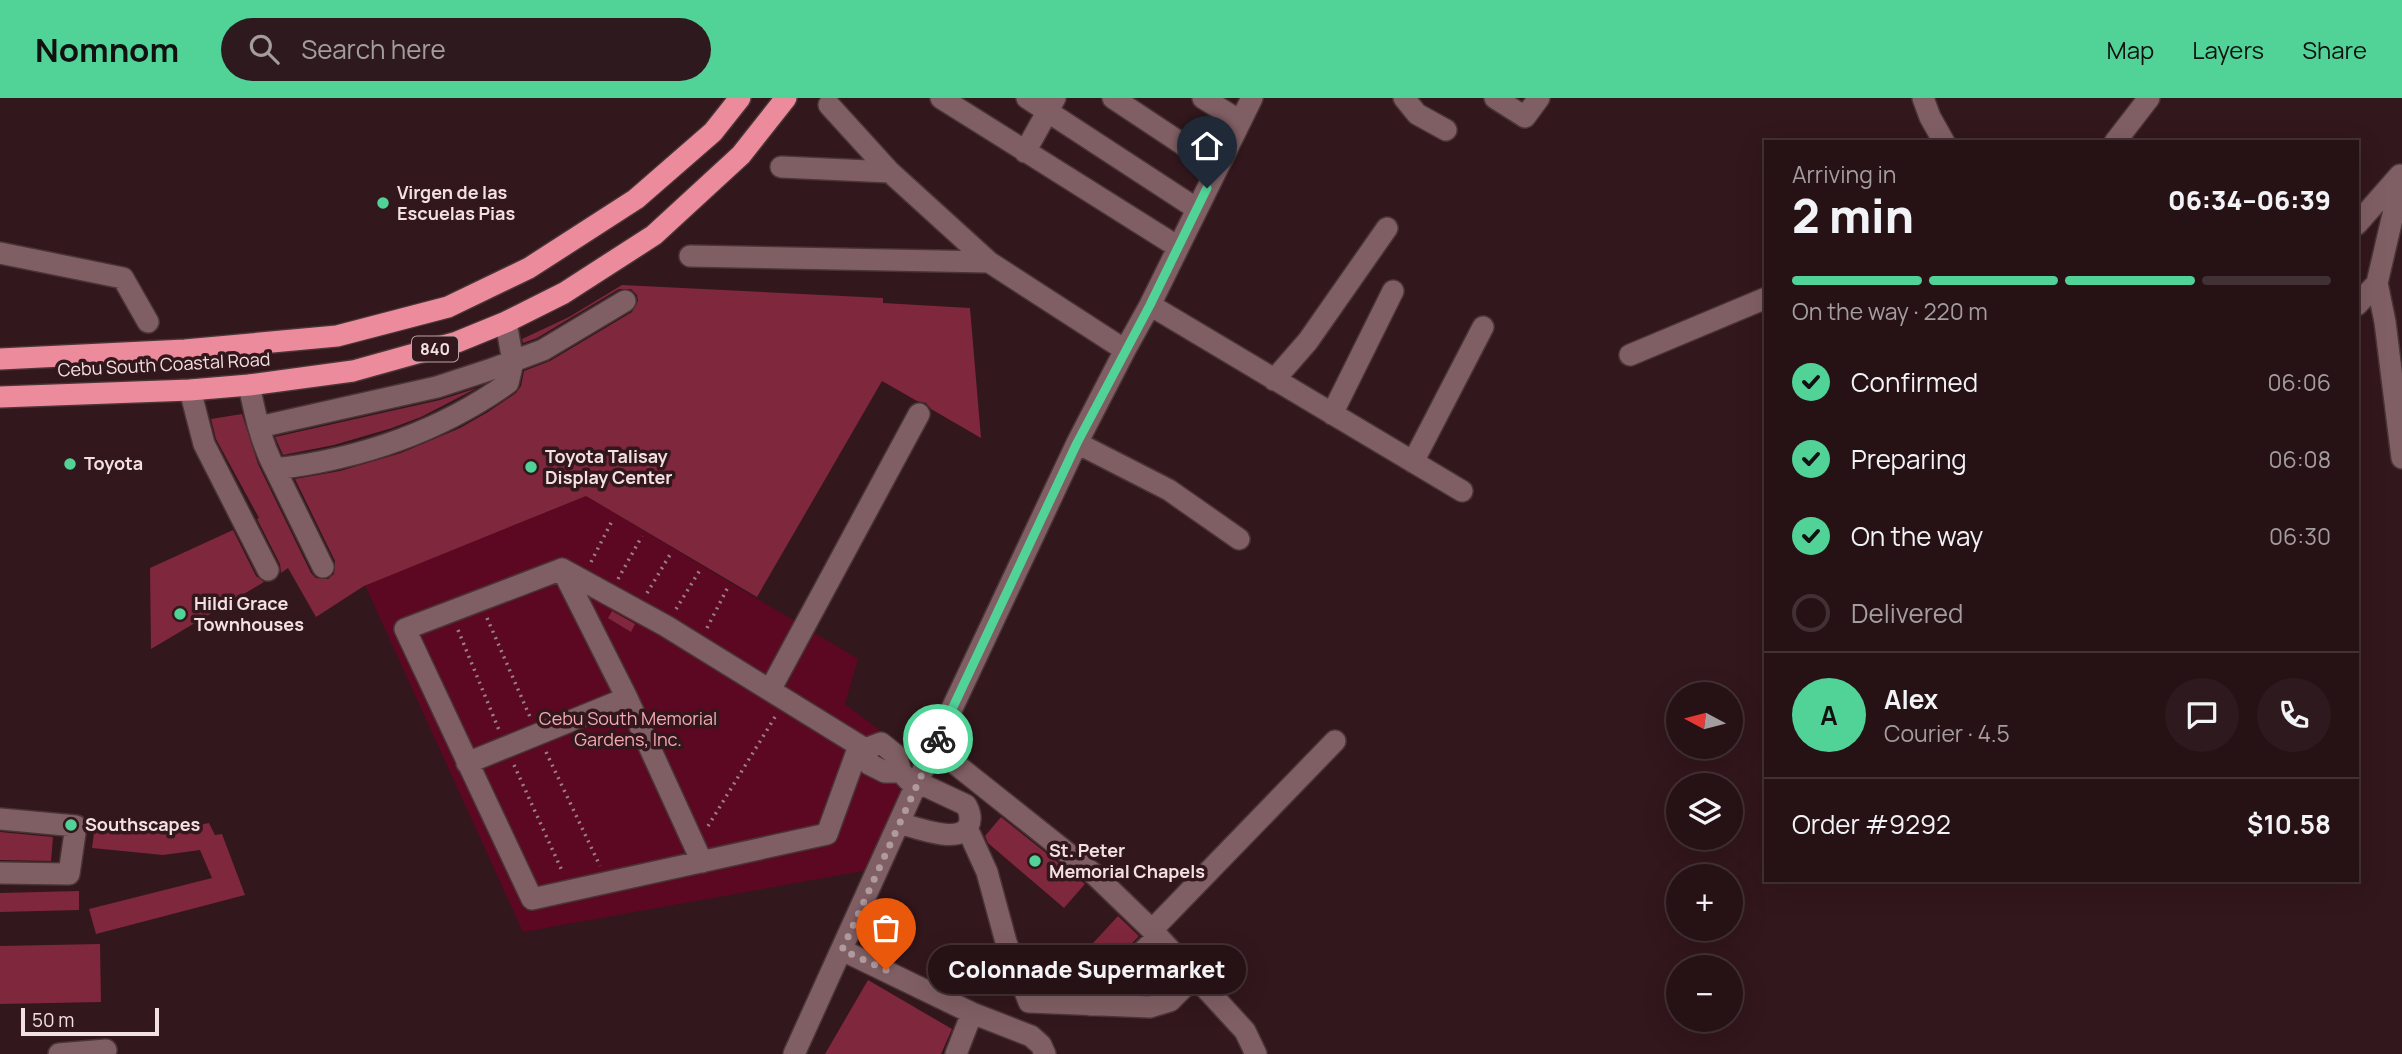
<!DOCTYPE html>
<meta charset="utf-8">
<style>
body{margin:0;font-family:Manrope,sans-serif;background:#2e1a1e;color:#f1f3f6;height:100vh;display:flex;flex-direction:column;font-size:26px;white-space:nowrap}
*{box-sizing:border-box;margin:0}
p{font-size:23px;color:#a49da0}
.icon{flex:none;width:38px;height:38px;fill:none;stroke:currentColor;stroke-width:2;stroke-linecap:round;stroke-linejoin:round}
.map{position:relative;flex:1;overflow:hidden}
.details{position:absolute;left:1764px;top:42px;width:595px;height:742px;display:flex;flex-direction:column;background:#261115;border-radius:0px;box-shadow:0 7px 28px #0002,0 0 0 2px #423134}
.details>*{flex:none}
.needle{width:46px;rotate:277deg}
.fabs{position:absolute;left:1666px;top:584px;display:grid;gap:14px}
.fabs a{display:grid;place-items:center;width:77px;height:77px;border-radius:50%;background:#261115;box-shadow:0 7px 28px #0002,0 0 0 2px #423134;font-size:35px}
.scale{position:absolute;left:21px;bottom:18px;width:138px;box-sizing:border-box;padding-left:7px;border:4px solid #f3e0e2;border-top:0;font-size:19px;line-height:24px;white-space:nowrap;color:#f3e0e2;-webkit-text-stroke:5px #32171c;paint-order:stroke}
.pin{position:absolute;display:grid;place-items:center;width:60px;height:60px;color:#fff;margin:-72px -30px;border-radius:50% 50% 50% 0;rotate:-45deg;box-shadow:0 0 7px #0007}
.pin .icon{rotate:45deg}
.courier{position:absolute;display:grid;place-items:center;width:70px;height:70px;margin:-35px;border:5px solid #51d398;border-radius:50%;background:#fff;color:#222;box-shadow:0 2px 9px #0007}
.bubble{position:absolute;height:49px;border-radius:24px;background:#261115;box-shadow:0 7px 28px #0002,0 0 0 2px #423134;font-size:23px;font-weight:800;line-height:49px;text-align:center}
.head em{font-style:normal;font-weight:800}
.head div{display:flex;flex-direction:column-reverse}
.head{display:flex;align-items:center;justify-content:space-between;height:119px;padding:0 28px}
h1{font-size:46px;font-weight:800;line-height:52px}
.bar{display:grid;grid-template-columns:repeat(4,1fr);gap:10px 7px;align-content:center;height:84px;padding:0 28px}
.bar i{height:9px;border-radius:5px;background:#423134}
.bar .current{background:#51d398}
.bar p{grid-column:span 4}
.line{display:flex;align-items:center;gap:18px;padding:0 28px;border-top:2px solid #423134}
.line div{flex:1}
.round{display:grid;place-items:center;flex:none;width:74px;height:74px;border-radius:37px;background:#2e1a1e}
ol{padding:0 28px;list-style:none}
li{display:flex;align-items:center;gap:21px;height:77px}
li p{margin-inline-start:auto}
li .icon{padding:7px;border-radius:50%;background:#51d398;color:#111;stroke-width:4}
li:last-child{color:#a49da0}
li i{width:38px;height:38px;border:4px solid #423134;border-radius:50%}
header{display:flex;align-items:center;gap:42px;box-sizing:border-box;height:98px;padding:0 35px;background:#51d398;color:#111}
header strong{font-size:33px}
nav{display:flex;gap:38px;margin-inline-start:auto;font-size:24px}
.search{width:490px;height:63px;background:#2e1a1e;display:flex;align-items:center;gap:18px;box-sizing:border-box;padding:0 24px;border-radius:38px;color:#a49da0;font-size:26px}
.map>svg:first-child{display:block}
.green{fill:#5d0823}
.building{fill:#7f273c}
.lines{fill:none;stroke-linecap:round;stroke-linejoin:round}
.minor-casing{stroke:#493436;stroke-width:24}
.highway-casing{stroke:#493436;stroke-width:24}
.path{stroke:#978184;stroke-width:3.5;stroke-dasharray:2 5;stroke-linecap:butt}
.minor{stroke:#805f64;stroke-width:21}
.highway{stroke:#ec8b9b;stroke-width:21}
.done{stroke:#af9a9d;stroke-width:7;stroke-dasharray:0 12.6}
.route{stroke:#51d398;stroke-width:9}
.poi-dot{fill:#51d398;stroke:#32171c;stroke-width:2.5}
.labels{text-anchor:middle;stroke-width:7;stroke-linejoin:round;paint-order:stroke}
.shield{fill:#32171c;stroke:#b9a4a7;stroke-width:2}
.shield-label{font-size:16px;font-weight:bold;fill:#f3e0e2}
.poi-label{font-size:18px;font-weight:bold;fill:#f3e0e2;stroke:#32171c;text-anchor:start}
.street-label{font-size:18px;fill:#f3e0e2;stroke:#32171c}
.park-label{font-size:18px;fill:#f4a8b2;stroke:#32171c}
</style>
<header>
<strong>Nomnom</strong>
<div class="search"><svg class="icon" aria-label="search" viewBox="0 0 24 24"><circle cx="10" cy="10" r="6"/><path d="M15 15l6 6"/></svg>Search here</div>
<nav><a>Map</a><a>Layers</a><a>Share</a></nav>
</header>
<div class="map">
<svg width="2402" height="956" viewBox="0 0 2402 956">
<rect width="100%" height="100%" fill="#32171c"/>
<path class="green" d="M586,398L858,561L845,606L919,662L868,772L523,834L365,487Z"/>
<path class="building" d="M622,187L883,200V205L970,210L981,340L931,311L926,305L917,303L882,283L757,499L586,398L364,488L316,519L288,470L281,475L280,466L257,421L259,420L216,341L211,321L242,316L258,366L311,475L316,480L328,481L334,476L335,463L295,381L340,373L401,355L460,330L488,314L516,295L521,288L524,273L550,263L632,214L638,203L637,197L631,191H619L537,240L523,245L522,241L569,219Z
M477,290L421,319L392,330L334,347L283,357L275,339L440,302Z
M233,432L256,478L264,484L151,551L150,470Z
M612,513L635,526L631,534L608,520Z
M1001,719L1085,786L1064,810L988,745L985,738Z
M209,725L215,737L222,736L245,797L96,836L89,811L212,780L200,752L163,757L92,750L95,727L162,734Z
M0,734L53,739L51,763L0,762Z
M79,793V812L0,814V795Z
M1118,818L1139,838L1103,875L1083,856Z
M100,846L101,904L0,906V848Z
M1157,857L1168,869L1145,892L1144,896L1121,895Z
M868,882L952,931L941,956H825Z"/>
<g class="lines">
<defs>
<path id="minor" d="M941,0L1178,149
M1027,0L1197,111
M1113,0L1217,69
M1203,0L1240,23
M1404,0L1417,16L1446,32
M1495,0L1525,19L1539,0
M1923,0L1930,19L1944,44
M829,7L890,74L989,164L1125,252
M2115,44L2149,0
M1025,54L1055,0
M781,69L890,74
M2357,126L2400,77
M0,155L123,180L148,224
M690,158L989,164
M2377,185L2385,224L2402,360
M1150,207L1462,393
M2357,207L2377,185L2402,78
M1630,257L1766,200
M1274,282L1308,243L1387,130
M249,287C255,316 261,345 275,371C358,361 439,334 508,285L513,264L506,224
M190,292L204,346L268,472
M1332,316L1393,193
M259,329L437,289L489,272L543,252L625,203
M1077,345L1169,392L1239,441
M1413,364L1483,229
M275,371L323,469
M562,471L627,600L702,764
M770,592L919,316
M859,648L827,736L532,801L405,531L562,471L666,528L865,651L869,666L885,674H901L915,689
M934,649L1095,777L1152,832L1245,933L1256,956
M865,651L881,645L896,657L901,674
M467,665L627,600
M0,721L76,728L69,776L0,775
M899,725C915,729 957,746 968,729C972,721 970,714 966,707L917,684
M967,730L987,774L1006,844L1029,904L1150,909L1170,903L1184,889
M1152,832L1335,643
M842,852L972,915L1031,938L1041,947L1045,956
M1090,907L1158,838
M59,956L106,952
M794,956L915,689L1077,345L1125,252L1150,207L1252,0
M956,956L972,915"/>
<path id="highway" d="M0,261L185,252L337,238L448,209L529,170L636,101L713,34L740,0
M0,299L190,292L249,287L353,273L457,244L506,224L564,195L654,137L741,57L786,0"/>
</defs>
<use href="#minor" class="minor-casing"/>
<use href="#highway" class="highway-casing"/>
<path class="path" d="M591,464L613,421
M618,481L642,438
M647,495L671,455
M676,511L700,472
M487,520L530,619
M707,530L728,489
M458,532L499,632
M546,654L600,768
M514,667L563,775
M708,728L775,619"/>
<use href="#minor" class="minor"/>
<use href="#highway" class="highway"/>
</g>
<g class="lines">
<path class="done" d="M886,872L842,852L938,641"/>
<path class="route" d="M938,641L1077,345L1150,207L1207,90"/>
</g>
<g class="poi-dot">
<circle cx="383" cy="105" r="7"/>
<circle cx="70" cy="366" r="7"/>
<circle cx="531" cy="369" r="7"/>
<circle cx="180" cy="516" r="7"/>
<circle cx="71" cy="727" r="7"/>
<circle cx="1035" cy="763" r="7"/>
</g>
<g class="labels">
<rect class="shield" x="412" y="238.5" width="46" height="25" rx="5"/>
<g class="shield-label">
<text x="435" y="257">840</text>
</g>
<g class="poi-label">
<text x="397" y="101">Virgen de las<tspan x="397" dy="21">Escuelas Pias</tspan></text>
<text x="545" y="365">Toyota Talisay<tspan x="545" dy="21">Display Center</tspan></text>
<text x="84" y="372">Toyota</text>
<text x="194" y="512">Hildi Grace<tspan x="194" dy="21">Townhouses</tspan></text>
<text x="85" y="733">Southscapes</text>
<text x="1049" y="759">St. Peter<tspan x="1049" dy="21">Memorial Chapels</tspan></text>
</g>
<g class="street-label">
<text transform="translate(164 267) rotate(-3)" y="6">Cebu South Coastal Road</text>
</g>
<g class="park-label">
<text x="628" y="627">Cebu South Memorial<tspan x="628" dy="21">Gardens, Inc.</tspan></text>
</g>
</g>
</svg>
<div class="fabs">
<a><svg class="needle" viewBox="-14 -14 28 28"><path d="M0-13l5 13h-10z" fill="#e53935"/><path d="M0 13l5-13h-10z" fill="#a49da0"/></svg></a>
<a><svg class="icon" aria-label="layers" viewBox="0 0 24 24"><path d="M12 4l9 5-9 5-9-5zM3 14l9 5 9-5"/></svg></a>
<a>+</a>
<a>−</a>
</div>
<div class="scale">50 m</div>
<div class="pin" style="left:886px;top:872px;background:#ea580c"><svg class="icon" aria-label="bag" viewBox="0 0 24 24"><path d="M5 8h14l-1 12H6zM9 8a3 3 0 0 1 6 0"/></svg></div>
<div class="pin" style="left:1207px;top:90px;background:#1f2937"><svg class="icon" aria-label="home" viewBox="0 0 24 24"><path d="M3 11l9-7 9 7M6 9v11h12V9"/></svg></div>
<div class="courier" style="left:938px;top:641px"><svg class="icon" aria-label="bike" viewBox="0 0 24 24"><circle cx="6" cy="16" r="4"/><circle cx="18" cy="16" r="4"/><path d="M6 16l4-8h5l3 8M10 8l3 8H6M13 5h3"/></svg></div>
<div class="bubble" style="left:928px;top:847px;width:318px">Colonnade Supermarket</div>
<section class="details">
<div class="head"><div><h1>2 min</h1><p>Arriving in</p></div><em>06:34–06:39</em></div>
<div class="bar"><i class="current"></i><i class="current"></i><i class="current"></i><i></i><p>On the way · 220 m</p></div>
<ol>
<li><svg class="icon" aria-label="check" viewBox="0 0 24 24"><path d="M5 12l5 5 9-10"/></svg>Confirmed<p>06:06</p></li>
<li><svg class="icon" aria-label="check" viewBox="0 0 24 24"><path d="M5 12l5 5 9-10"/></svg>Preparing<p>06:08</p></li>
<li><svg class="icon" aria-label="check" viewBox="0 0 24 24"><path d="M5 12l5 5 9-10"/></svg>On the way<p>06:30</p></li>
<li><i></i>Delivered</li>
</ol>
<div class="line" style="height:126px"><b class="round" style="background:#51d398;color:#111">A</b><div><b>Alex</b><p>Courier · 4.5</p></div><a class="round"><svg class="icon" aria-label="chat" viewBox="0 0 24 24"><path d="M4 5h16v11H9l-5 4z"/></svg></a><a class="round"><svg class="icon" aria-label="phone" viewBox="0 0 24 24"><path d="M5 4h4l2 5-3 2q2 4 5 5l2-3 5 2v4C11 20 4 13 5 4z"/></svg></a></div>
<div class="line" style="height:91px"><div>Order #9292</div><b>$10.58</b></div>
</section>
</div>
